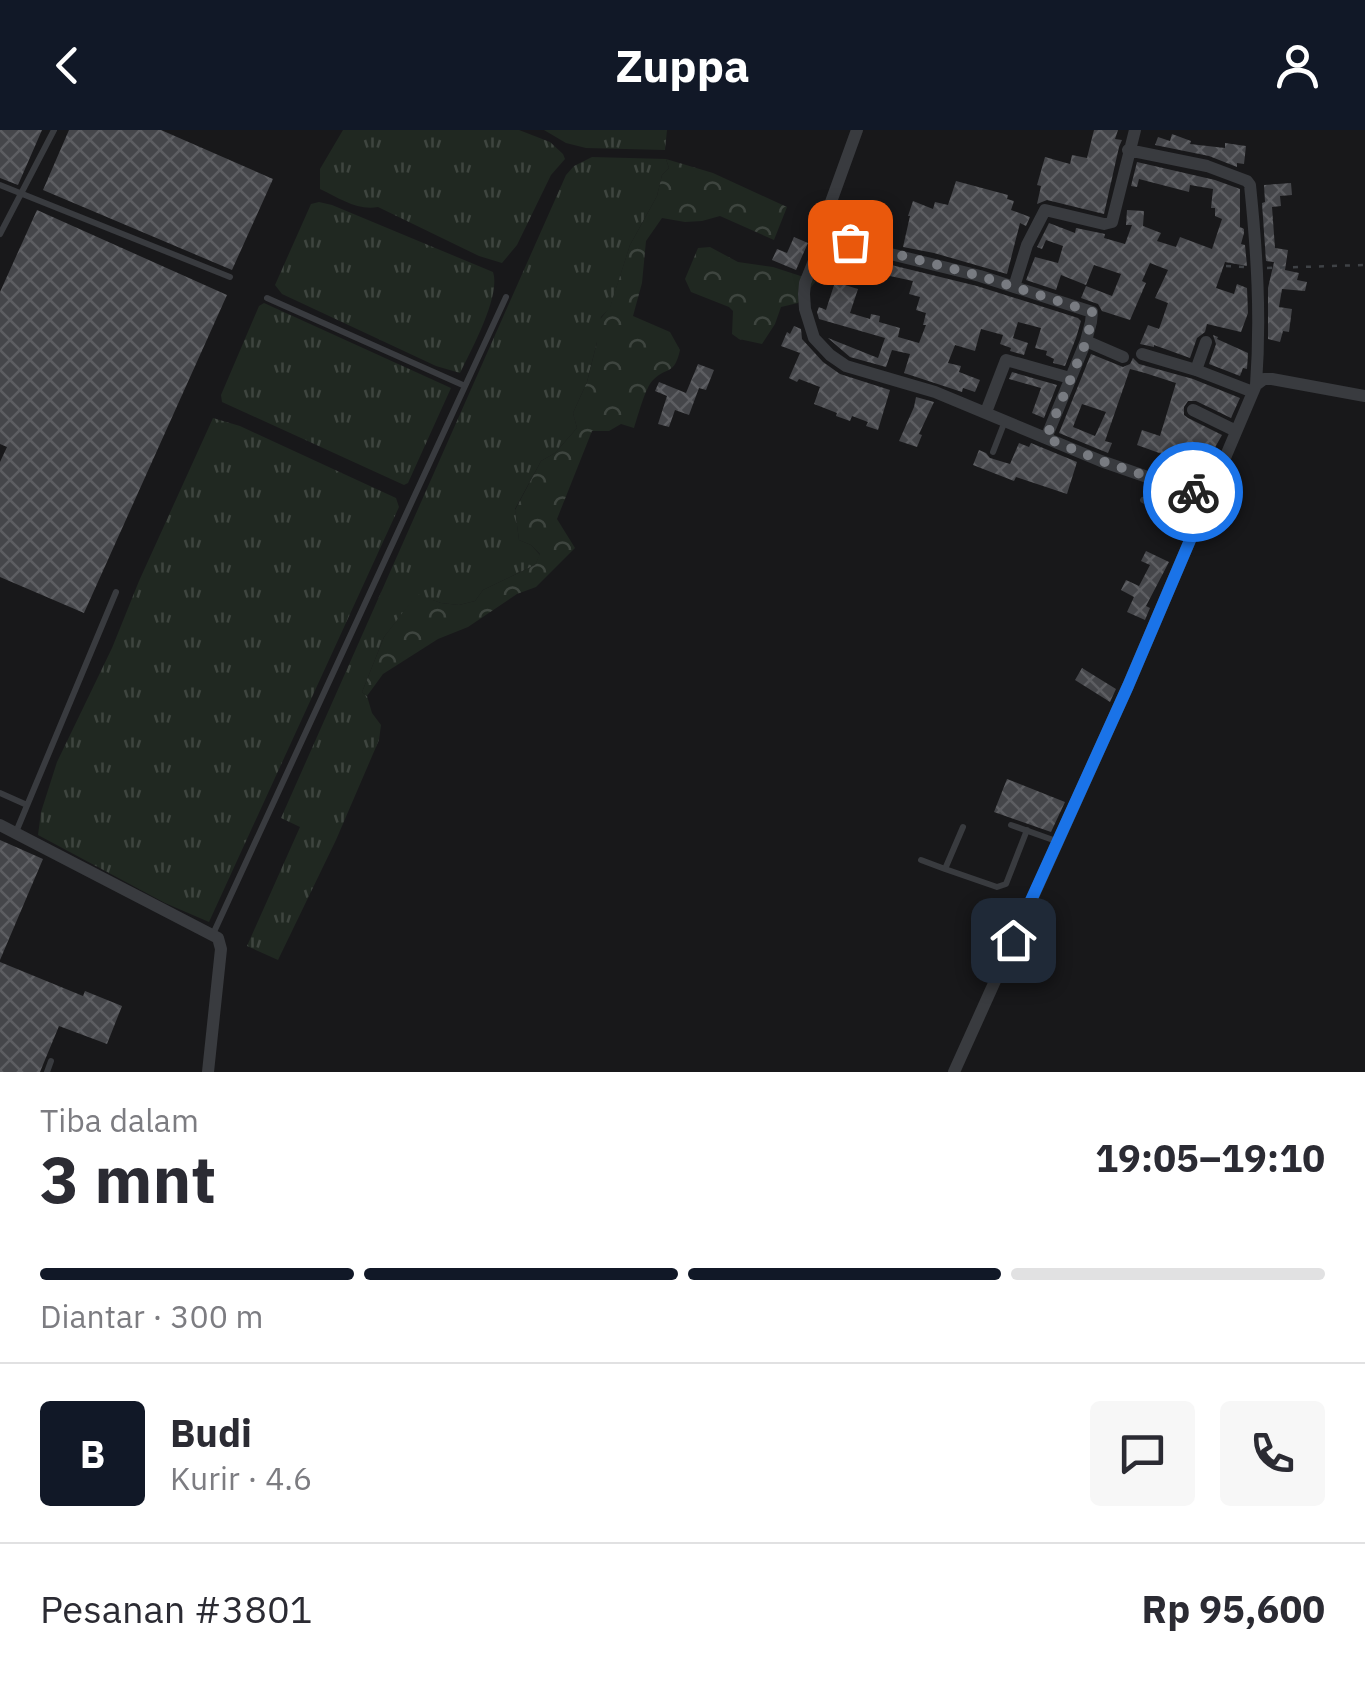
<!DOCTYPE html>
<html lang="id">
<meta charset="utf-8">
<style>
body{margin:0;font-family:"IBM Plex Sans",sans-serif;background:#f7f7f7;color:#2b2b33;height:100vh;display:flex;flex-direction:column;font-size:38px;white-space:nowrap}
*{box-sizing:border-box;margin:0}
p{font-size:32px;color:#7c7c81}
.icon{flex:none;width:55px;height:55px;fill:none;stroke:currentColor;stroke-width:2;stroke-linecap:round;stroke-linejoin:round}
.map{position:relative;height:942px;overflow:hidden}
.panel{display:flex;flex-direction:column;background:#fff;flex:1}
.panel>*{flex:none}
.pin{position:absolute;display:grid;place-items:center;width:85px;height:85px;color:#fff;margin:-42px;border-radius:20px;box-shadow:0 5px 15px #0006}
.courier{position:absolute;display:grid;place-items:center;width:100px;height:100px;margin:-50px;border:8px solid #1a73e8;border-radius:50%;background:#fff;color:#222;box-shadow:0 2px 12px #0007}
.summary em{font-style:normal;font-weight:700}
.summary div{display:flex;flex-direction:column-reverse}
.summary{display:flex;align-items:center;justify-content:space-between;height:170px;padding:0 40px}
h1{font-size:65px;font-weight:700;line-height:75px}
.bar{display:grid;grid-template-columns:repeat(4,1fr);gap:15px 10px;align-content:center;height:120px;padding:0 40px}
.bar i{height:12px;border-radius:8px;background:#e1e1e2}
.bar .current{background:#111827}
.bar p{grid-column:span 4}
.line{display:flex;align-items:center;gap:25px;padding:0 40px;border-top:2px solid #e1e1e2}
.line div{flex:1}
.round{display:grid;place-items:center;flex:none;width:105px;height:105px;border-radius:10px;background:#f7f7f7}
header{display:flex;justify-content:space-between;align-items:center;height:130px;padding:0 40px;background:#111827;color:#fff;font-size:45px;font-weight:700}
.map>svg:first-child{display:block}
.grass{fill:url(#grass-tufts)}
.forest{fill:url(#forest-crowns)}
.building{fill:url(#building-cross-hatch);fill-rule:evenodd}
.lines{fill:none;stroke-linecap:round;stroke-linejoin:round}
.path{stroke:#3f4246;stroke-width:2.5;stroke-dasharray:5 8;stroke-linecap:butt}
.service{stroke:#393b3f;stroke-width:6}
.minor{stroke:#393b3f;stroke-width:12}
.done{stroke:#787b81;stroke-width:10;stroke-dasharray:0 18}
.route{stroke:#1a73e8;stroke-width:12}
</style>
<header><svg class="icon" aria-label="back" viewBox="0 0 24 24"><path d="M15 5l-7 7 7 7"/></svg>Zuppa<svg class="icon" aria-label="person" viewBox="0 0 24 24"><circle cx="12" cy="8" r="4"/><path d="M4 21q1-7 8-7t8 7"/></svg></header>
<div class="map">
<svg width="1365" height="942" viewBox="0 0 1365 942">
<defs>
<pattern id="grass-tufts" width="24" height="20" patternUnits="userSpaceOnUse" patternTransform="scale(2.5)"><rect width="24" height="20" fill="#202821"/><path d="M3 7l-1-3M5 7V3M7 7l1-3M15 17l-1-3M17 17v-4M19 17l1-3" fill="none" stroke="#3e453f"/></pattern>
<pattern id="forest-crowns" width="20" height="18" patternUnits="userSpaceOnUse" patternTransform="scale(2.5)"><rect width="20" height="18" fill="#202821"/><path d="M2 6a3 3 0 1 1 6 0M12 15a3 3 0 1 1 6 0" fill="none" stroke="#3e453f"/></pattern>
<pattern id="building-cross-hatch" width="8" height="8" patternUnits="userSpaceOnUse" patternTransform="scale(2.5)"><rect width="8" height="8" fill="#45464a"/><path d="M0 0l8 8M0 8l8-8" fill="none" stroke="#5d5e62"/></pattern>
</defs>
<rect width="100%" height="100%" fill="#18181a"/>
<path class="grass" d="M343,0H519L550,12L563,24L565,29L551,45L517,115L502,133L479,126L378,77C358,81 339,68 320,59V39Z
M544,0H667L665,20L586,18L566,13Z
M592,27L666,29L669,38L662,45L657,66L630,115L610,178L601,187L597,212L587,252L573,283L577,298L555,323L541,331L515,379L519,410L531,415L540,425L535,435L483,460L475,471L459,475L441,473L417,465L384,507L362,562L367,566L372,583L381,595L379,610L336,710L278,830L247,816L300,697L281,688L566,45L574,36Z
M319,72L332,75L493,142C501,166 471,220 460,243L436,236L282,164L275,155L311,74Z
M264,173L451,258L408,353L404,355L222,272L221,265L259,176Z
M213,288L240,296L396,368L399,377L209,792L165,773L38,705L41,682L57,632L112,518L139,451Z"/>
<path class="forest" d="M666,29L713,43L787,77L774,110L720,86L702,91L685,92L662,88L646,111L642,153L633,186L670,202L680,220C674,246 667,236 653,250C645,258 638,286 634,298L621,294L609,301H592L557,389L575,418L536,457L517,464L468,497L438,509L383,544L367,566L362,562L384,507L417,464L441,473L459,475L475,471L483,460L535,435L540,424L531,415L519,410L515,380L541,331L555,323L577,298L573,283L587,252L597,212L592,199L610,177L630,115L657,66L662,45L669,38Z
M710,117L738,132L773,137L816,151L798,173L781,177L775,194L762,214L739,209L732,204L733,181L729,177L691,162L685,149L698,118Z"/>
<path class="building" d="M0,0H42L18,55L0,48Z
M69,0H161L273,49L232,140L43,60Z
M1094,0H1118L1115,9L1122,10L1119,17L1104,84L1047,70L1037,74L1041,56L1037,55L1045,27L1070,34L1072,25L1087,28Z
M1172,4L1191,11L1190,14L1225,18V13L1246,16L1244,34L1237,33V37L1209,26L1155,15L1158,7L1170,11Z
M1137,32L1215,50L1240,59V97L1244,99V103L1241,114L1245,115L1247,136L1225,132L1216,158L1234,164L1237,154L1247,158L1248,183L1241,202L1207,194L1205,202L1197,208L1190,228L1154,215V217L1140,214L1148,195L1159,199L1168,173L1155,168L1168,140L1150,133L1142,151L1146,153L1130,190L1102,181L1098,174L1081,168L1086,156L1112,166L1121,144L1094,135L1086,155L1061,145L1056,160L1026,150L1035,127L1058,133L1063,116L1046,110L1042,119L1037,117L1049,93L1075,103L1076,98L1105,104L1104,108L1125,114L1132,95H1126L1127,80L1144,81L1143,96L1161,103L1157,111L1176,117L1180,107L1212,119L1222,89L1215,86V78H1211L1213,59L1190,55L1189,62L1139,49L1137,57L1131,56Z
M956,51L1008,65L1007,69L1014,71L1011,80L1030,87L1026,96L1020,93L1007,144L934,123L903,117L910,86H908L913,71L933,79L935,72L948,75Z
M1291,53L1292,65L1280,66L1281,76L1272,77L1275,118L1288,120L1285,140L1299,143L1297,150L1307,152L1305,161L1282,159L1279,177L1292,179L1289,202L1283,201L1280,212L1268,209V158L1274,132L1266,131L1262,73L1265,72L1264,55Z
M840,76L857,82L853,94L877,100L874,110L834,96Z
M37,80L227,165L84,483L0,447V332L7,317L0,314V162Z
M794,107L808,113L796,140L772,130L777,119L787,123Z
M831,116L871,130L977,156L1078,188L1081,191L1076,208L1065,236L1053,233L1054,229L1046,225L1047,221L1035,218L1041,198L1018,192L1013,208L1028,213L1024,225L1010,221L1011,218L1000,214L1003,205L981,199L975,221L955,215L948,233L961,236L959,242L980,250L975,262L963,258L962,262L904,243L910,224L892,220L886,237L850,227L828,208L878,228L885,208L819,189L817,182L819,177L826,180L835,152L858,159L850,183L870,189L871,184L880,186L879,192L900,198L898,207L919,213L926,195H923L926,183L916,180L920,167L909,164L913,151L876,143V141L839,134L832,154L818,148Z
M794,196L801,199L802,209L823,232L840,244L890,260L878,300L866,296L868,292L852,286L850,291L836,286L837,283L814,274L820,257L799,249L797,252L789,248L800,223L781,216L787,202L790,204Z
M1213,205L1218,207L1217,209L1248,223L1247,239L1243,238L1240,246L1209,234L1216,214Z
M1091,224L1123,237L1130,234L1133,228L1139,234L1193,249L1240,268L1231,288L1196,271H1188L1184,277V285L1188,288L1222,305L1208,330L1210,331L1204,343L1179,332L1174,346L1156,339L1162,324L1137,315L1142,300L1160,306L1176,253L1145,243L1130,239L1105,311L1112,313L1108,323L1059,303ZM1082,274L1106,282L1095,306L1073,297Z
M698,234L714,240L706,260L699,258L689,285L675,280L669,297L658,294L667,266L655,261L659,252L686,263Z
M1012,242L1057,255L1044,288L1032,283L1041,258L1009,249Z
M916,267L934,272L919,304L922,305L917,317L899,311L914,277Z
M1019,313L1029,317L1031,313L1077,332L1067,364L1016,347L1014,351L973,335L979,320L986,323L990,328L1010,334Z
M1146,421L1169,432L1146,476L1150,478L1145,490L1127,482L1134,467L1121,460L1126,450L1139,456L1150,435L1141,431Z
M1082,538L1116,559L1110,572L1075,550Z
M1007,649L1065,672L1051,702L994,682Z
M0,710L43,729L0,830Z
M0,832L83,866L85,861L122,876L107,914L59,896L40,942H0Z"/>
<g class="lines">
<path class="path" d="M1226,136L1244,137
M1267,138L1365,135"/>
<path class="service" d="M0,55L230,147
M0,104L54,0
M267,168L465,256
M993,322L1005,291
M1143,370L1195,396
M0,663L27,675
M1011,695L1056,711
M963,697L945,739L997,757L1006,754L1027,700
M16,702L116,462
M921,730L945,739
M213,804L506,167
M47,942L51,931"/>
<path class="minor" d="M857,0L823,94L825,104L805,153L804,164L805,179L814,208L830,225L846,236L935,262L1101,331L1208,368
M1128,20L1207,36L1247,51L1250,55C1257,123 1261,186 1256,255
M825,104L874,120L980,146L1092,182L1091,192L1086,211L1046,308
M1014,157L1027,115L1045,80L1104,94L1112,92L1135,0
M1086,211L1123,227
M1142,224L1196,240L1253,262
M1196,240L1206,212
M1193,280L1236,301
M986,282L1006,230L1070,248
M0,695L218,808L221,819L208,942
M954,942L1128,556L1256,255L1264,249H1272L1365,266"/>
</g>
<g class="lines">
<path class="done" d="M850,112L980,146L1092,182L1091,192L1086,212L1046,308L1102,331L1193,362"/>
<path class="route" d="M1013,810L1128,556L1208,368L1193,362"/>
</g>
</svg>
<div class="pin" style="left:850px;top:112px;background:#ea580c"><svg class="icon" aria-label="bag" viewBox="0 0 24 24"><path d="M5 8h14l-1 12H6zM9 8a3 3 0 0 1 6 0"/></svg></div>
<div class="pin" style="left:1013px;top:810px;background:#1f2937"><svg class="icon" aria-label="home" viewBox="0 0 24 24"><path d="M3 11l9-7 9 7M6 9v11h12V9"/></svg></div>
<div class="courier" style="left:1193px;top:362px"><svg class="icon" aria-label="bike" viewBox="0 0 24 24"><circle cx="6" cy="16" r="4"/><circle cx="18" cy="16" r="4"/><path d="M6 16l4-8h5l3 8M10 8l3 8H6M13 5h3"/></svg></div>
</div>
<section class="panel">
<div class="summary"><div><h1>3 mnt</h1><p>Tiba dalam</p></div><em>19:05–19:10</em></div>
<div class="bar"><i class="current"></i><i class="current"></i><i class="current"></i><i></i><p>Diantar · 300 m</p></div>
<div class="line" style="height:180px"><b class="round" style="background:#111827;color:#fff">B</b><div><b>Budi</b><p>Kurir · 4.6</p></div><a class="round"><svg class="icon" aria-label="chat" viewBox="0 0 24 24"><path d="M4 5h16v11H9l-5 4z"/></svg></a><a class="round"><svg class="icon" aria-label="phone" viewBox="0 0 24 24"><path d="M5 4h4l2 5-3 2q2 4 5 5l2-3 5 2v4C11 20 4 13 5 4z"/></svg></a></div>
<div class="line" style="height:130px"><div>Pesanan #3801</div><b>Rp 95,600</b></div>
</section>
